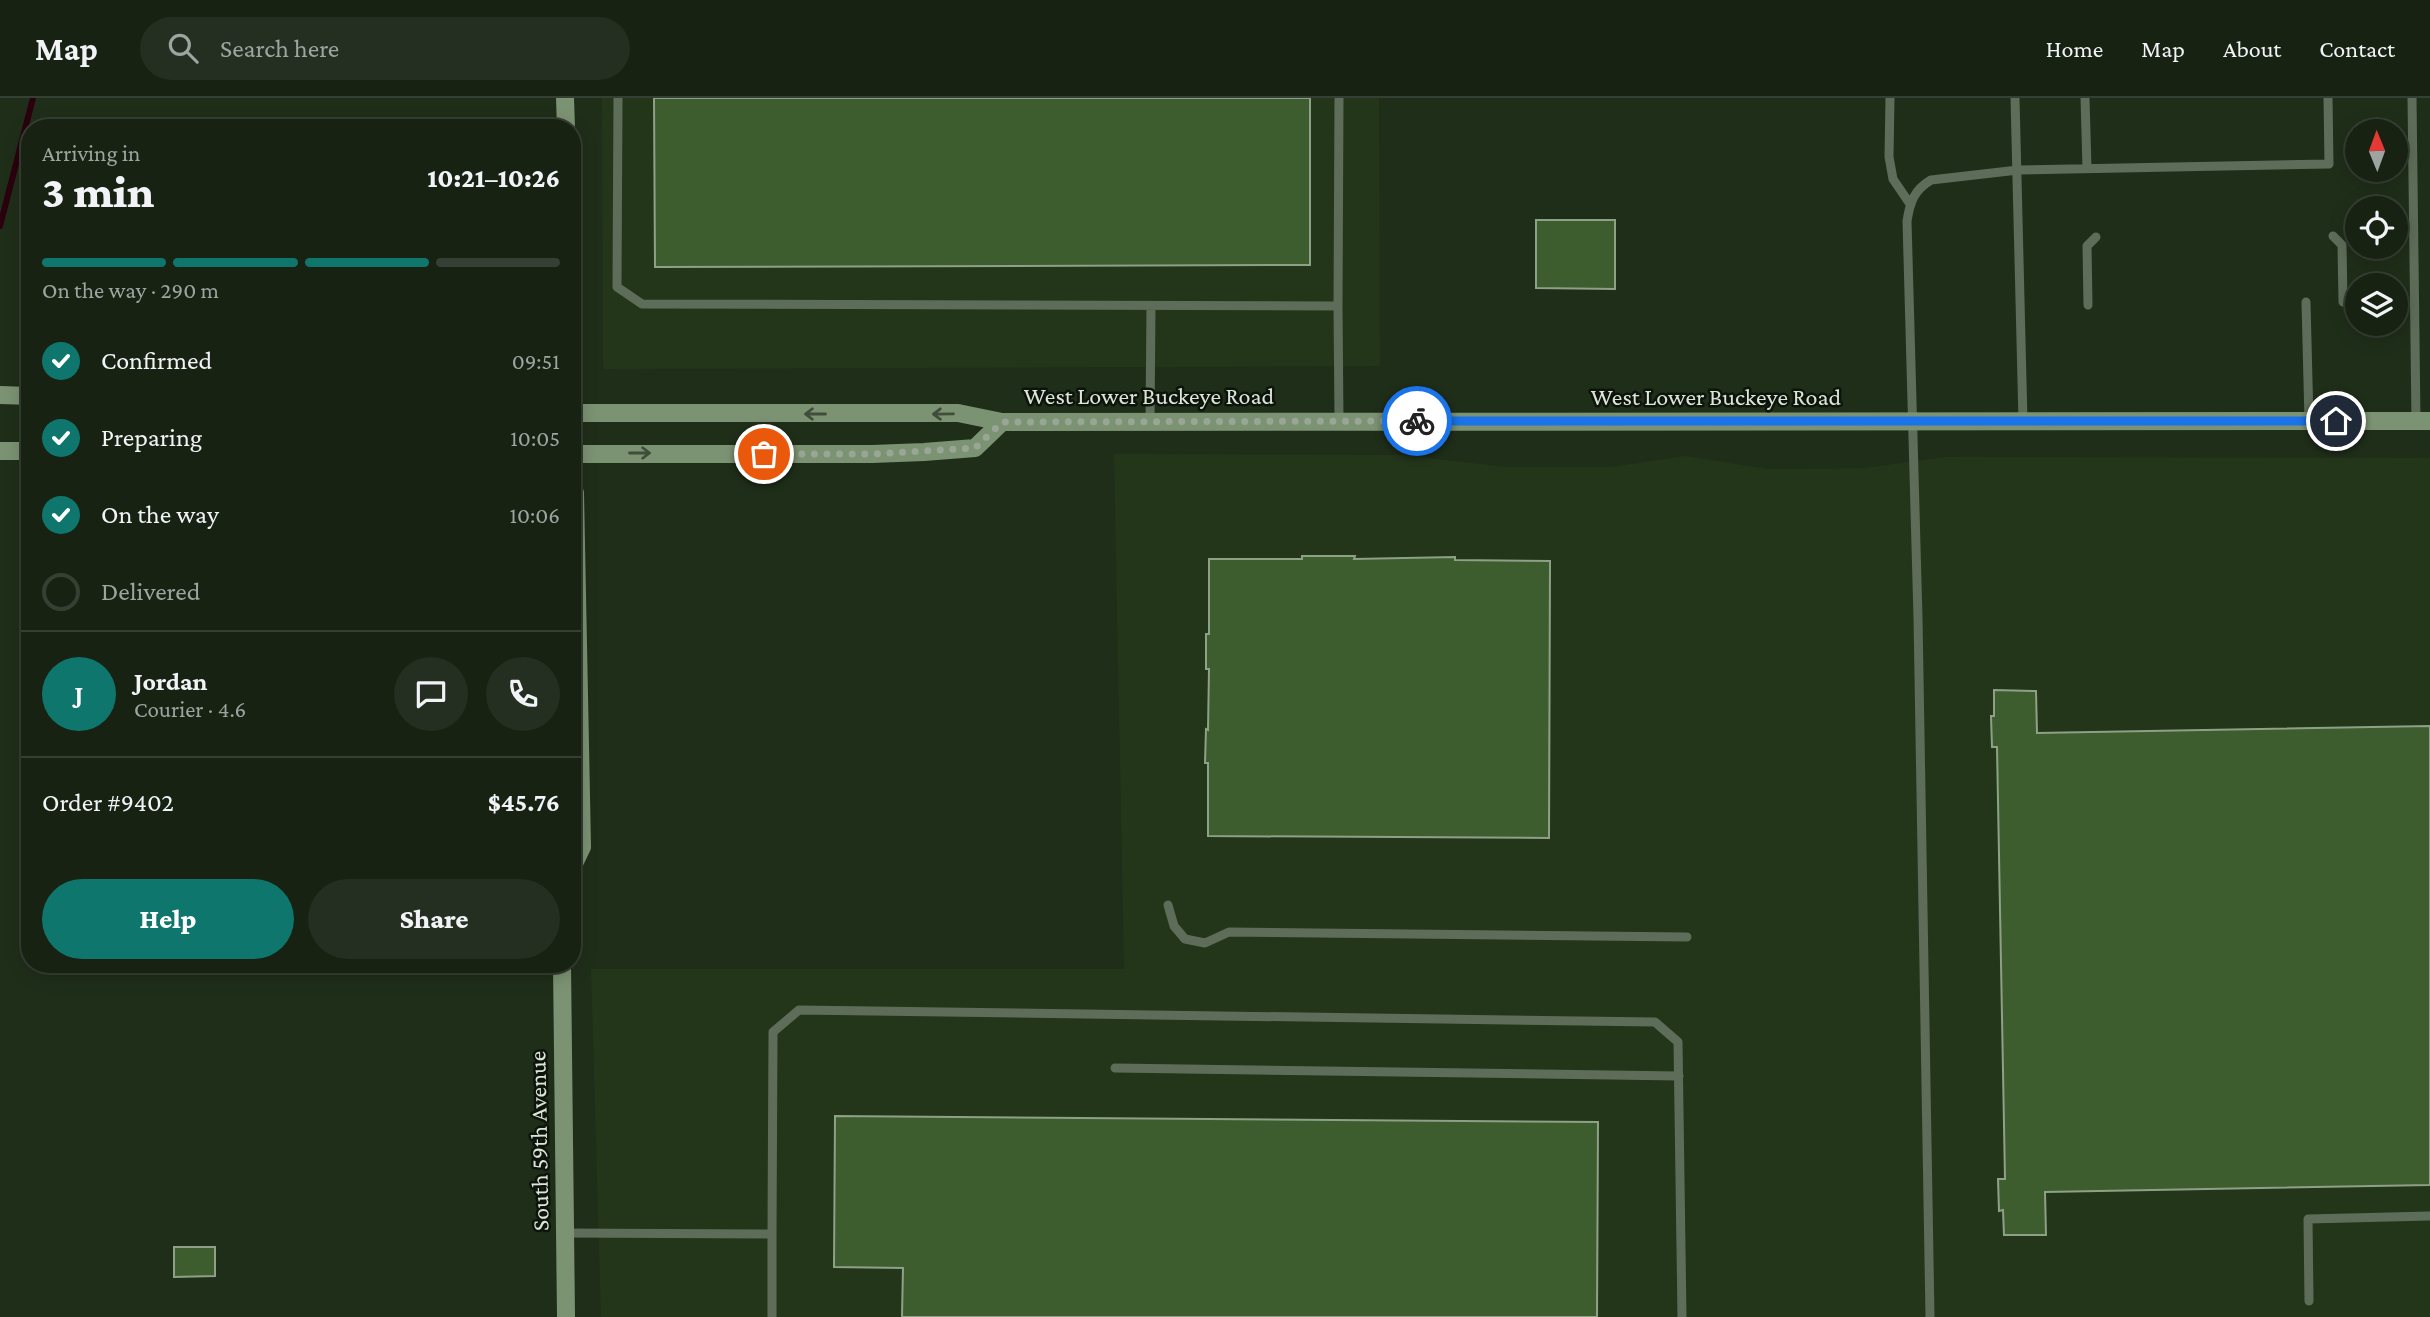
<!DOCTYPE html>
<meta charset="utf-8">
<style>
body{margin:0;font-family:"Crimson Pro",serif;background:#242f21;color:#f1f3f6;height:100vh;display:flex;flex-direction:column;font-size:26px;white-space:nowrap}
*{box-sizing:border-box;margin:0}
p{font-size:23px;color:#9ea4a0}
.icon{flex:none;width:38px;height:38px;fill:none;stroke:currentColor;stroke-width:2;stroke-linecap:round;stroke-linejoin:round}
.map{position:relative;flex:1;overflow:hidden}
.drawer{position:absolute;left:21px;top:21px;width:560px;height:854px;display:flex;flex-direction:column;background:#172213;border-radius:28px;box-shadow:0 4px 18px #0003,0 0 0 2px #363f33}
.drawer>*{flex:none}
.needle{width:46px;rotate:359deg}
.tools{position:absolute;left:2345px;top:21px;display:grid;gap:14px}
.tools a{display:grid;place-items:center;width:63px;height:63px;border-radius:50%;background:#172213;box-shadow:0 4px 18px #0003,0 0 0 2px #363f33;font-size:35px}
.pin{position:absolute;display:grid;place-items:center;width:60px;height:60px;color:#fff;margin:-30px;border:4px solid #fff;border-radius:50%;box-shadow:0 2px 7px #0007}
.courier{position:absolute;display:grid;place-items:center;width:70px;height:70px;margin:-35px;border:5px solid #1a73e8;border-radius:50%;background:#fff;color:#222;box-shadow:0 2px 9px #0007}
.head em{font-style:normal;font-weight:800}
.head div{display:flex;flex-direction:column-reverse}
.head{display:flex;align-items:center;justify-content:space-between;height:119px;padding:0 21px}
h1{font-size:46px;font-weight:800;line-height:52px}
.bar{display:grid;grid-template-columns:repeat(4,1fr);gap:10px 7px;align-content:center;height:84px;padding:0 21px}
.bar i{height:9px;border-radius:5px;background:#363f33}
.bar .selected{background:#0f766e}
.bar p{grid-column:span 4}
.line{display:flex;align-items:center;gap:18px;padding:0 21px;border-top:2px solid #363f33}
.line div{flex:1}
.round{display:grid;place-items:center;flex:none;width:74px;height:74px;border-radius:37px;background:#242f21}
ol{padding:0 21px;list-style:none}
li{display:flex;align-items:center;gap:21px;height:77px}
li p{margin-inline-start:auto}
li .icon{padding:7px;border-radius:50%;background:#0f766e;color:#fff;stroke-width:4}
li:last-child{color:#9ea4a0}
li i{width:38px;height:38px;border:4px solid #363f33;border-radius:50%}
.button{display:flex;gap:14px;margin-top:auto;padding:14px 21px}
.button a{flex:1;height:80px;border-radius:42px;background:#0f766e;color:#fff;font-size:28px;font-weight:800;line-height:80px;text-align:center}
.button a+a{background:#242f21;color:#f1f3f6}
header{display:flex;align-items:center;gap:42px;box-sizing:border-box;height:98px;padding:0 35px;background:#172213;border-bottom:2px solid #363f33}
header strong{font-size:33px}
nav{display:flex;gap:38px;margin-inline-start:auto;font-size:24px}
.search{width:490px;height:63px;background:#242f21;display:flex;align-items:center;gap:18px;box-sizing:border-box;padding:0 24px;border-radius:38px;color:#9ea4a0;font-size:26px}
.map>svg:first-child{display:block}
.built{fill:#23361a}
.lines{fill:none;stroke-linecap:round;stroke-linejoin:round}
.stream{stroke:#2b000e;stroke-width:6}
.building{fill:#3d5d2f;stroke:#8ea187;stroke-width:2}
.service{stroke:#5e6d59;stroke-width:9}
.secondary{stroke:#7c9373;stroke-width:18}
.oneway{stroke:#3f4d3a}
.done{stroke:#9aa695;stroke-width:7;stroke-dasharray:0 12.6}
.route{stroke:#1a73e8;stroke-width:9}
.labels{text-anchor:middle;stroke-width:5;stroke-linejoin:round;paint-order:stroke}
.street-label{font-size:24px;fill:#dce6d8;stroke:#0d140b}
</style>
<header>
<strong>Map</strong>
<div class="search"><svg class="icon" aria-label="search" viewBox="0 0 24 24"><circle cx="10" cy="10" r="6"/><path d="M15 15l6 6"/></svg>Search here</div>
<nav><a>Home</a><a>Map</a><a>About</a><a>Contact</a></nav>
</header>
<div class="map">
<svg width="2430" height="1219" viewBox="0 0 2430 1219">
<rect width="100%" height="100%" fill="#1f2e19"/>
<path class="built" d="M602,0H1379L1380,268L603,271Z
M1114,356L1401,357L1506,369H1611L1685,358L1768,371L1864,370L1946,359L2430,360V1219H601L591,871H1124Z"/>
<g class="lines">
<path class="stream" d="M0,128L33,0"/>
</g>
<path class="building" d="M654,0H1310V167L655,169Z
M1536,122H1615V191L1536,190Z
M1302,458H1355L1354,461L1455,459V462L1550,463L1549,740L1208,738V665H1205L1206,631L1208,632L1209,571H1206V536H1209V461H1302Z
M1994,592L2036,593L2037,635L2430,628V1087L2045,1094L2046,1137H2004L2003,1112L1999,1113L1998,1081H2005L1997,649H1992L1991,618H1994Z
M835,1018L1598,1024L1597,1219H902L903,1170L834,1169Z
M174,1149H215V1178L174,1179Z"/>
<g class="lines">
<path class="service" d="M618,0L617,189L642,206L1338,208L1339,322
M1890,0L1889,59L1893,81L1910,106
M2015,0L2023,323
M2085,0L2087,70
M2412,0L2416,323
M2333,138L2342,147L2343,204
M2306,204L2309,323
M2088,207L2087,148L2096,139
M1338,208L1339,0
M1150,322L1151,208
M1168,807L1174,828L1185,841L1205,845L1229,834L1687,839
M1115,970L1679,978
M564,1135L772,1136V1219
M772,1136L773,934L799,912L1655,924L1678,944L1682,1219
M2309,1203L2308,1121L2430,1118
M1930,1219L1918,520L1907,123C1910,104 1914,92 1931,82L2018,72L2329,66L2328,0"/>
<path class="secondary" d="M565,0L566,30
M0,297L30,298
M572,315H958L1002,324L2430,323
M0,353H30
M572,356H872L924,354L975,350L1002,324
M572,386L575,395L582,749L572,770
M562,866L566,1219"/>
</g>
<defs><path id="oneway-shaft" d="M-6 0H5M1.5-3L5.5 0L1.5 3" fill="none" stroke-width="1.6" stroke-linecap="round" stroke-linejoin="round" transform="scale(1.75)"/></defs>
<g class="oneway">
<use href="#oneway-shaft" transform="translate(815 316) rotate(-180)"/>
<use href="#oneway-shaft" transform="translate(943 316) rotate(179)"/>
<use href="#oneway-shaft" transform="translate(640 355)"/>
</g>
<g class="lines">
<path class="done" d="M764,356H872L975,350L1002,324L1417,323"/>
<path class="route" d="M1417,323H2336"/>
</g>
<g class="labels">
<g class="street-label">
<text x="1149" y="306">West Lower Buckeye Road</text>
<text x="1716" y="307">West Lower Buckeye Road</text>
<text transform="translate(539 1043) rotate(-91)" y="8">South 59th Avenue</text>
</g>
</g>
</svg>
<div class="tools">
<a><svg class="needle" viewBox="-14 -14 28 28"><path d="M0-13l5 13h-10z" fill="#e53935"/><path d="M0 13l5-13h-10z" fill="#9ea4a0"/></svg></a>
<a><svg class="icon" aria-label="locate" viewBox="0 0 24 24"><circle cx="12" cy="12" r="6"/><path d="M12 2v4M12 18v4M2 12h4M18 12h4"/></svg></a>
<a><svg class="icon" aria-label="layers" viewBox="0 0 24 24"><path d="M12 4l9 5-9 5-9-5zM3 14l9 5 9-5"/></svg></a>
</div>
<div class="pin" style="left:764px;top:356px;background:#ea580c"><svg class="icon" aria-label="bag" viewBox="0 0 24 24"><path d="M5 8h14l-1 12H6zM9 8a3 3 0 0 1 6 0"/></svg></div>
<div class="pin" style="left:2336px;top:323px;background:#1f2937"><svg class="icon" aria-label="home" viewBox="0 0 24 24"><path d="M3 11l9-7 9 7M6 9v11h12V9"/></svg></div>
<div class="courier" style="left:1417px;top:323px"><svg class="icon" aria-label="bike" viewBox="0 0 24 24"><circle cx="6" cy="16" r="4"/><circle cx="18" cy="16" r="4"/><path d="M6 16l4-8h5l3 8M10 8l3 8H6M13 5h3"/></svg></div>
<section class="drawer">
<div class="head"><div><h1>3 min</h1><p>Arriving in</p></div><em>10:21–10:26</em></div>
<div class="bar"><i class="selected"></i><i class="selected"></i><i class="selected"></i><i></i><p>On the way · 290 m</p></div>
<ol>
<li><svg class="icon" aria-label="check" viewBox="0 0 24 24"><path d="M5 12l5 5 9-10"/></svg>Confirmed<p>09:51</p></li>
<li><svg class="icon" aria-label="check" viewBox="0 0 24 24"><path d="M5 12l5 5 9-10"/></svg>Preparing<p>10:05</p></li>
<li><svg class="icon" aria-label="check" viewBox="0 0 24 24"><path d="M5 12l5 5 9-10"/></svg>On the way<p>10:06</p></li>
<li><i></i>Delivered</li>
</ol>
<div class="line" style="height:126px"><b class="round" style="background:#0f766e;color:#fff">J</b><div><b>Jordan</b><p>Courier · 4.6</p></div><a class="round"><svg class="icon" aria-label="chat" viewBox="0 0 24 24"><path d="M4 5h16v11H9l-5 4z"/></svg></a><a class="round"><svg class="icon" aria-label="phone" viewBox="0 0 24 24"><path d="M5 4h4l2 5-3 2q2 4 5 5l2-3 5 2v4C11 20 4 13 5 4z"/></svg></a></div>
<div class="line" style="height:91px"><div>Order #9402</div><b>$45.76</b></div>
<div class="button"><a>Help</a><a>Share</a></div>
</section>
</div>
